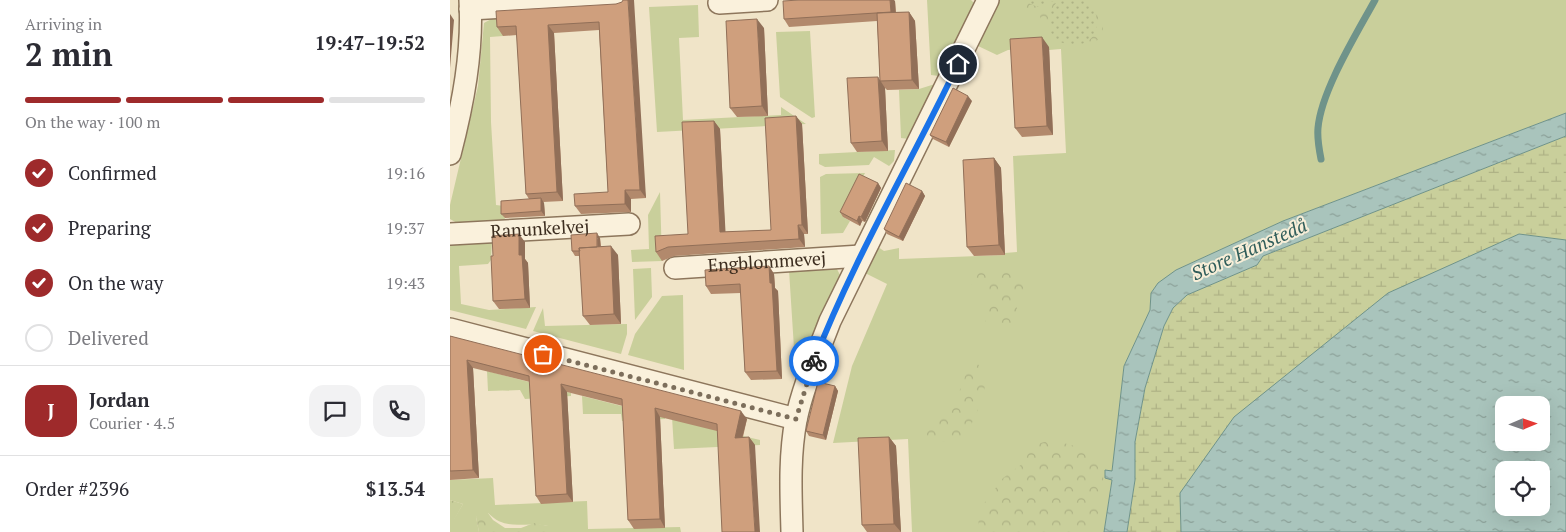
<!DOCTYPE html>
<meta charset="utf-8">
<style>
body{margin:0;font-family:"PT Serif",serif;background:#f2f2f3;color:#2b2b33;height:100vh;display:flex;flex-direction:column;font-size:19px;white-space:nowrap}
*{box-sizing:border-box;margin:0}
p{font-size:16px;color:#7c7c81}
.icon{flex:none;width:28px;height:28px;fill:none;stroke:currentColor;stroke-width:2;stroke-linecap:round;stroke-linejoin:round}
.map{position:relative;flex:1;overflow:hidden}
.side{display:flex;flex-direction:column;background:#fff;width:450px}
.side>*{flex:none}
.needle{width:32px;rotate:88deg}
.tools{position:absolute;left:1045px;top:396px;display:grid;gap:10px}
.tools a{display:grid;place-items:center;width:55px;height:55px;border-radius:10px;background:#fff;box-shadow:0 5px 20px #0002;font-size:25px}
.pin{position:absolute;display:grid;place-items:center;width:42px;height:42px;color:#fff;margin:-21px;border:2px solid #fff;border-radius:50%;box-shadow:0 1px 5px #0007}
.courier{position:absolute;display:grid;place-items:center;width:50px;height:50px;margin:-25px;border:4px solid #1a73e8;border-radius:50%;background:#fff;color:#222;box-shadow:0 1px 6px #0007}
.summary em{font-style:normal;font-weight:700}
.summary div{display:flex;flex-direction:column-reverse}
.summary{display:flex;align-items:center;justify-content:space-between;height:85px;padding:0 25px}
h1{font-size:32px;font-weight:700;line-height:38px}
.bar{display:grid;grid-template-columns:repeat(4,1fr);gap:8px 5px;align-content:center;height:60px;padding:0 25px}
.bar i{height:6px;border-radius:4px;background:#e1e1e2}
.bar .active{background:#9e2a2b}
.bar p{grid-column:span 4}
.line{display:flex;align-items:center;gap:12px;padding:0 25px;border-top:1px solid #e1e1e2}
.line div{flex:1}
.round{display:grid;place-items:center;flex:none;width:52px;height:52px;border-radius:15px;background:#f2f2f3}
ol{padding:0 25px;list-style:none}
li{display:flex;align-items:center;gap:15px;height:55px}
li p{margin-inline-start:auto}
li .icon{padding:5px;border-radius:50%;background:#9e2a2b;color:#fff;stroke-width:4}
li:last-child{color:#7c7c81}
li i{width:28px;height:28px;border:2px solid #e1e1e2;border-radius:50%}
main{display:flex;flex:1;min-height:0}
.map>svg:first-child{display:block}
.grass{fill:#c9cf9b}
.forest{fill:url(#forest-crowns)}
.wetland{fill:url(#wetland-marsh)}
.park{fill:url(#park-dots)}
.water{fill:url(#water-ripples);stroke:#6f938a;fill-rule:evenodd}
.lines{fill:none;stroke-linecap:round;stroke-linejoin:round}
.stream{stroke:#6f938a;stroke-width:7}
.street-casing{stroke:#8d765c;stroke-width:24}
.street{stroke:#faf1dc;stroke-width:21}
.wall{fill:#b2896c}
.shaded-wall{fill:#916f58}
.building{fill:#cf9f7d;stroke:#916f58}
.done{stroke:#7c6e5b;stroke-width:5;stroke-dasharray:0 9}
.route{stroke:#1a73e8;stroke-width:6}
.labels{text-anchor:middle;stroke-width:4;stroke-linejoin:round;paint-order:stroke}
.street-label{font-size:18px;fill:#3d2e20;stroke:#f7eed8}
.water-label{font-size:19px;font-style:italic;fill:#2f5d5a;stroke:#f7eed8}
</style>
<main>
<section class="side">
<div class="summary"><div><h1>2 min</h1><p>Arriving in</p></div><em>19:47–19:52</em></div>
<div class="bar"><i class="active"></i><i class="active"></i><i class="active"></i><i></i><p>On the way · 100 m</p></div>
<ol>
<li><svg class="icon" aria-label="check" viewBox="0 0 24 24"><path d="M5 12l5 5 9-10"/></svg>Confirmed<p>19:16</p></li>
<li><svg class="icon" aria-label="check" viewBox="0 0 24 24"><path d="M5 12l5 5 9-10"/></svg>Preparing<p>19:37</p></li>
<li><svg class="icon" aria-label="check" viewBox="0 0 24 24"><path d="M5 12l5 5 9-10"/></svg>On the way<p>19:43</p></li>
<li><i></i>Delivered</li>
</ol>
<div class="line" style="height:90px"><b class="round" style="background:#9e2a2b;color:#fff">J</b><div><b>Jordan</b><p>Courier · 4.5</p></div><a class="round"><svg class="icon" aria-label="chat" viewBox="0 0 24 24"><path d="M4 5h16v11H9l-5 4z"/></svg></a><a class="round"><svg class="icon" aria-label="phone" viewBox="0 0 24 24"><path d="M5 4h4l2 5-3 2q2 4 5 5l2-3 5 2v4C11 20 4 13 5 4z"/></svg></a></div>
<div class="line" style="height:65px"><div>Order #2396</div><b>$13.54</b></div>
</section>
<div class="map">
<svg width="1116" height="532" viewBox="0 0 1116 532">
<defs>
<pattern id="forest-crowns" width="20" height="18" patternUnits="userSpaceOnUse" patternTransform="scale(1.25)"><rect width="20" height="18" fill="#c9cf9b"/><path d="M2 6a3 3 0 1 1 6 0M12 15a3 3 0 1 1 6 0" fill="none" stroke="#aeb285"/></pattern>
<pattern id="wetland-marsh" width="20" height="14" patternUnits="userSpaceOnUse" patternTransform="scale(1.25)"><rect width="20" height="14" fill="#c9cf9b"/><path d="M1 5h8M5 5V1M11 12h8M15 12V8" fill="none" stroke="#aeb285"/></pattern>
<pattern id="park-dots" width="8" height="8" patternUnits="userSpaceOnUse" patternTransform="scale(1.25)"><rect width="8" height="8" fill="#c9cf9b"/><path d="M2 2h.1M6 6h.1" fill="none" stroke="#aeb285" stroke-width="1.8" stroke-linecap="round"/></pattern>
<pattern id="water-ripples" width="26" height="14" patternUnits="userSpaceOnUse" patternTransform="scale(1.25)"><rect width="26" height="14" fill="#a9c4bc"/><path d="M2 4q2-2 4 0t4 0M15 11q2-2 4 0t4 0" fill="none" stroke="#8ba098"/></pattern>
</defs>
<rect width="100%" height="100%" fill="#f0e4c8"/>
<path class="grass" d="M477,0H521L525,4L489,76L481,75Z
M548,0H1116V113L833,221L726,270L701,293L700,310L674,366L662,472L655,470L662,480L654,532H462L458,439L383,443L402,366L437,284L415,273L428,247L434,251L449,248V259L555,255V253L567,252L563,156L616,153L611,49L599,50L598,47L558,50L547,55L526,45Z
M248,5L249,37L229,38L233,120L331,115V107L356,124L207,132L199,7Z
M52,17L53,36L40,37L41,122L46,205L54,206L55,222L7,223L0,219V205L28,86L34,23L43,18Z
M360,31L365,117L362,118L330,97L326,32Z
M485,84L459,139L451,138L449,90L469,89Z
M445,150L444,161L439,166L424,157L419,165L375,167L369,164V154Z
M415,173L393,217L400,221L393,233L371,234L370,177L376,174Z
M210,192L212,261L182,262L181,250L199,249L198,215Z
M42,241L41,260L38,264L9,266L11,304L39,310L86,307L76,329L0,310V244Z
M201,268L202,297L185,320L183,269Z
M380,268L387,269L391,277L353,365L347,367L345,364L339,270Z
M233,295L234,370L178,355L185,334L212,296Z
M93,308L95,326L177,324V334L171,354L83,331Z
M37,371L121,393V396L75,399L70,390L38,391Z
M132,396L215,417V419L172,421L171,414H133Z
M222,417L229,421L310,440V445L224,449Z
M43,478L45,505L137,501L138,529L230,527L231,532H98V526C73,521 57,532 38,513L26,517L29,532H0V520L4,519L13,504L0,500V480Z"/>
<path class="forest" d="M565,0H572L588,7L604,1L607,3C595,17 597,32 611,43H603L595,31L589,13L572,8Z
M633,0H645C653,15 659,33 643,44L638,41L645,30L636,2Z
M526,267L533,270L548,267L574,271L575,288L566,304L569,318L558,329L544,327L535,321L539,309V295L516,281L514,275Z
M527,363L537,376C533,400 525,419 513,440L482,442L476,437L478,425L494,416L498,402L509,392L519,366Z
M603,440C613,443 627,446 636,451C666,469 650,506 642,532H530L527,513L553,478L572,464L582,445Z
M0,500L13,504L4,520H0Z
M31,511L38,513L43,520L55,528H71L84,523L98,526V532H29L26,517Z"/>
<path class="wetland" d="M1116,136V240L1069,234L730,493L731,532H677L685,480V443L695,388L714,326L723,308L737,295L807,265L813,256Z"/>
<path class="park" d="M572,0H633C641,5 647,12 647,22C646,63 576,45 606,3L604,1L588,7Z"/>
<path class="water" d="M1116,113V136L813,256L807,265L737,295L723,308L714,326L695,388L685,442V480L677,532H654L662,480L655,478V470L662,471L674,366L700,310L701,293L708,283L726,270L833,221Z
M1069,234L1116,240V532H731L730,493L784,417L938,293ZM1054,405H1091V442H1054ZM1054,470H1091V508H1054Z"/>
<g class="lines">
<path class="stream" d="M871,159C869,149 867,139 868,128C871,91 907,33 925,0"/>
<defs>
<g id="street">
<path d="M269,3L317,0"/>
<path d="M20,9L171,0"/>
<path d="M0,154C13,104 23,52 20,0"/>
<path id="s1" d="M0,234L179,224"/>
<path id="s2" d="M225,268L411,256"/>
<path d="M0,329L346,419"/>
<path d="M342,532C341,494 339,457 346,420C353,386 368,353 380,321L538,0"/>
</g>
</defs>
<use href="#street" class="street-casing"/>
<use href="#street" class="street"/>
</g>
<path class="wall" d="M445,1L446,12H459L465,21L469,89L437,90L435,88L438,151L407,152L401,143L430,79L427,21L339,27L334,19Z
M166,4L196,198L181,199V212L131,214L125,206L158,192L149,30L104,33L113,201L93,202L94,203L95,216L55,218L51,214L79,199L76,194L67,35L53,36L47,27Z
M314,28L318,116L287,117L280,108Z
M599,47L603,135L572,137L565,128Z
M522,101L499,147L483,139L480,135Z
M346,116L352,124L358,234H354L355,247L224,256L212,261L206,252L238,234L264,121L270,129L275,232L321,230Z
M544,158L551,168L555,255L524,256L517,247Z
M428,183L431,188L415,222L412,221L410,226L393,217L390,212Z
M472,191L475,196L453,241L437,234L434,229Z
M150,238L151,246L168,255L171,324L140,325L133,316L130,256H125L122,251Z
M75,242V259L78,263L80,308L49,309L43,301V256Z
M319,266L324,274L325,288L328,291L332,379L301,380L295,372L291,293L261,294L256,286Z
M0,336L297,419L293,437H299L305,445L267,431L210,417L215,528L184,529L178,520L173,406L117,392L123,502L91,504L86,496L80,382L23,368L29,478L0,480Z
M385,386L388,391L376,440L359,436L356,431Z
M439,437L446,446L451,532H417L412,525Z"/>
<path class="shaded-wall" d="M178,0H184L196,198L190,190Z
M440,0H444L445,1L446,20L441,12Z
M459,12L465,21L469,89L462,80Z
M0,14L4,20L0,68Z
M307,19L314,28L318,116L312,106Z
M98,25L104,33L113,201L107,192Z
M592,37L599,47L603,135L597,126Z
M428,77L435,88L438,151L432,141Z
M518,96L522,101L499,147L496,142Z
M346,116L352,124L358,234L352,225Z
M264,121L270,129L276,241L270,232Z
M544,158L551,168L555,255L549,245Z
M428,183L431,188L415,222L411,217Z
M175,190L181,199V212L175,204Z
M472,191L475,196L453,241L449,237Z
M91,198L94,203L95,216L91,211Z
M409,216L412,221L410,226L407,221Z
M348,225L354,234L355,247L349,239Z
M147,233L150,238L151,255L148,250Z
M69,234L75,242V259L78,263L80,308L75,299L69,255Z
M161,246L168,255L171,324L164,314Z
M319,266L324,274L325,288L328,291L332,379L327,371Z
M17,360L23,368L29,478L23,470Z
M111,384L117,392L123,502L117,494Z
M385,386L388,391L376,440L373,435Z
M205,408L210,417L215,528L210,519Z
M291,411L297,419L290,446L285,438Z
M299,437L305,445L310,532H305Z
M439,437L446,446L451,532L444,524Z"/>
<path class="building" d="M173,0H178L190,190H175V204L125,206L124,194L158,192L149,22L98,25L107,192L76,194L66,26L47,27L46,11L166,4L172,2Z
M349,0H440L441,12L334,19L333,1Z
M459,12L462,80L430,81L427,13Z
M307,19L312,106L280,108L276,21Z
M592,37L597,126L565,128L560,39Z
M428,77L432,141L401,143L397,78Z
M503,88L518,96L496,142L480,135Z
M346,116L352,225H348L349,239L218,247L206,252L205,236L238,234L232,122L264,121L270,232L321,230L315,118Z
M544,158L549,245L517,247L513,160Z
M409,174L428,183L411,217L409,216L407,221L390,212Z
M456,183L472,191L449,237L434,229Z
M91,198V211L51,214V201Z
M147,233V247L129,248L130,251H122L121,235Z
M69,234V255H72L75,299L43,301L41,256H43L42,236Z
M161,246L164,314L133,316L129,248Z
M319,266L320,283H322L327,371L295,372L290,284L256,286L255,270Z
M0,336L291,411L285,438L299,437L305,532H272L267,424L205,408L210,519L178,520L172,399L111,384L117,494L86,496L79,376L17,360L23,470L0,471Z
M368,382L385,386L373,435L356,431Z
M439,437L444,524L412,525L408,438Z"/>
<g class="lines">
<path class="done" d="M93,354L346,419L364,361"/>
<path class="route" d="M364,361C404,258 461,163 508,64"/>
</g>
<g class="labels">
<g class="street-label">
<text dy="6" stroke="none"><textPath href="#s1" startOffset="90">Ranunkelvej</textPath></text>
<text dy="6" stroke="none"><textPath href="#s2" startOffset="92">Engblommevej</textPath></text>
</g>
<g class="water-label">
<text transform="translate(799 249) rotate(-24)" y="7">Store Hanstedå</text>
</g>
</g>
</svg>
<div class="tools">
<a><svg class="needle" viewBox="-14 -14 28 28"><path d="M0-13l5 13h-10z" fill="#e53935"/><path d="M0 13l5-13h-10z" fill="#7c7c81"/></svg></a>
<a><svg class="icon" aria-label="locate" viewBox="0 0 24 24"><circle cx="12" cy="12" r="6"/><path d="M12 2v4M12 18v4M2 12h4M18 12h4"/></svg></a>
</div>
<div class="pin" style="left:93px;top:354px;background:#ea580c"><svg class="icon" aria-label="bag" viewBox="0 0 24 24"><path d="M5 8h14l-1 12H6zM9 8a3 3 0 0 1 6 0"/></svg></div>
<div class="pin" style="left:508px;top:64px;background:#1f2937"><svg class="icon" aria-label="home" viewBox="0 0 24 24"><path d="M3 11l9-7 9 7M6 9v11h12V9"/></svg></div>
<div class="courier" style="left:364px;top:361px"><svg class="icon" aria-label="bike" viewBox="0 0 24 24"><circle cx="6" cy="16" r="4"/><circle cx="18" cy="16" r="4"/><path d="M6 16l4-8h5l3 8M10 8l3 8H6M13 5h3"/></svg></div>
</div>
</main>
